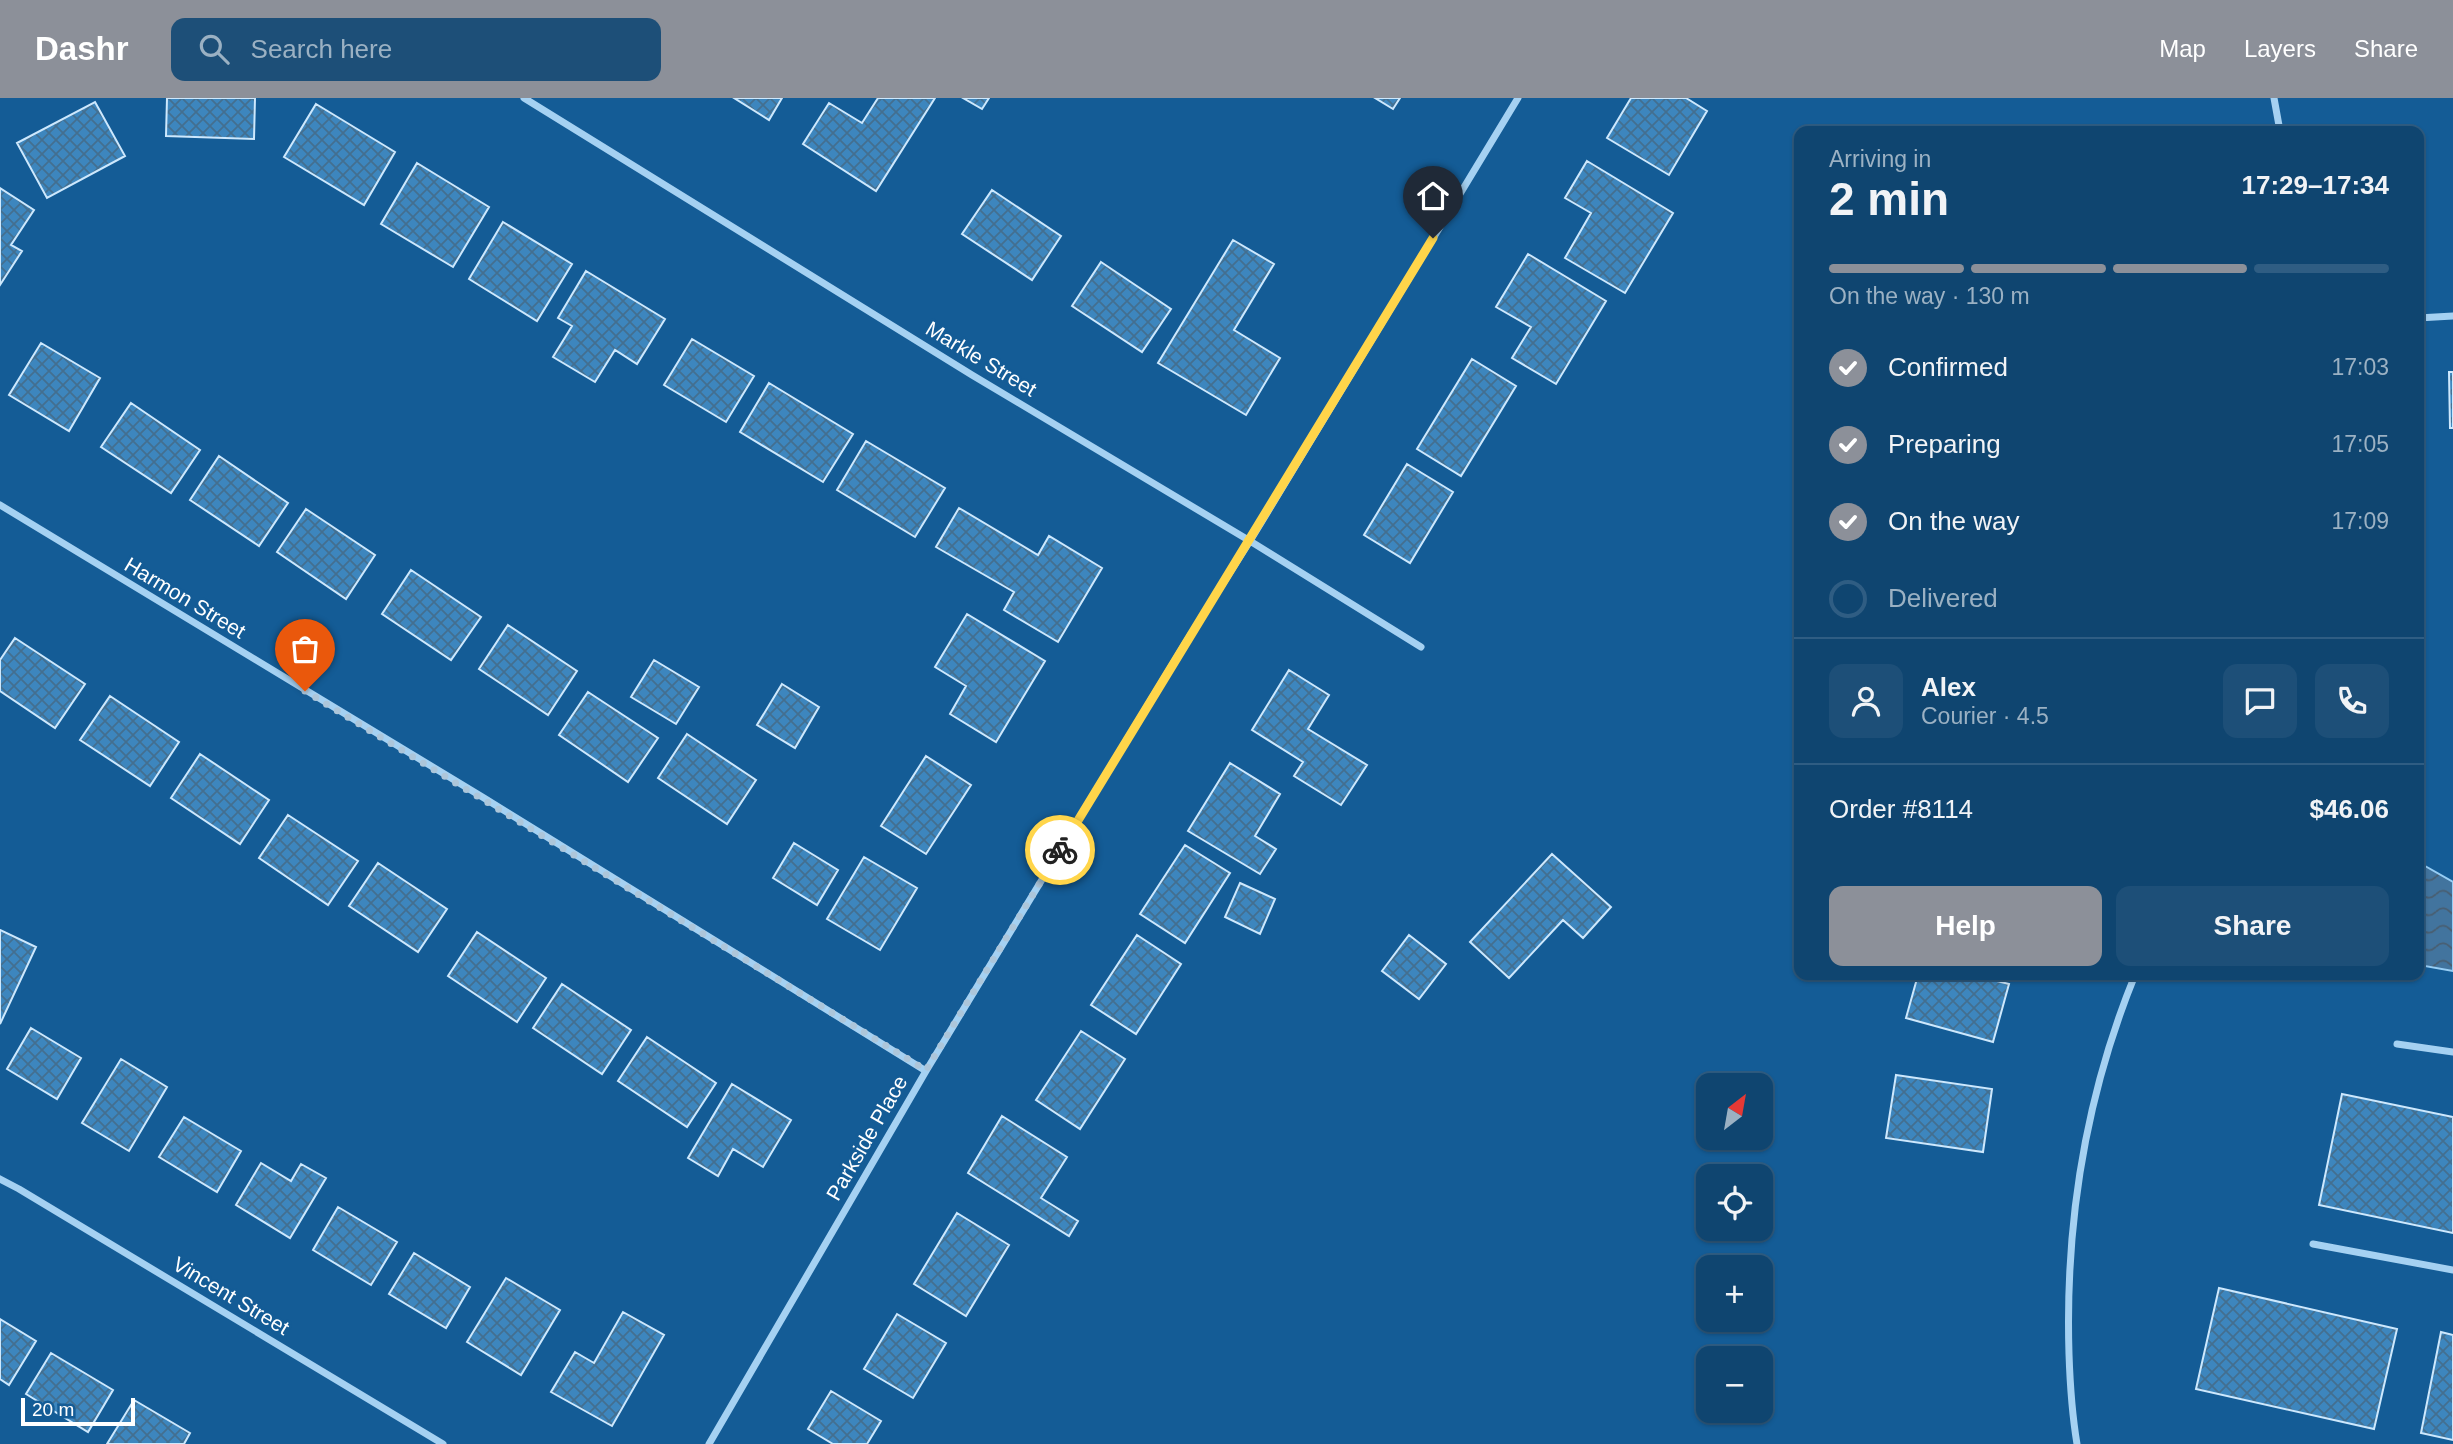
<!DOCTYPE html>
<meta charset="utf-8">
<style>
body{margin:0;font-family:Helvetica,sans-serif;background:#1d4f78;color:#f1f3f6;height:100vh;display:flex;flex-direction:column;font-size:26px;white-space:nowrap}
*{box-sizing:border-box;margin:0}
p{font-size:23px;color:#9bb1c3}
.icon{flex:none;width:38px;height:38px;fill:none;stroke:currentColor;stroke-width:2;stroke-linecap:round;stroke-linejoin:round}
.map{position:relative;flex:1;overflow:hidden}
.sheet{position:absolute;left:1794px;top:28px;width:630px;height:854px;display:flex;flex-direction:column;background:#0f4570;border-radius:14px;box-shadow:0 2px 5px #0004,0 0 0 2px #2f5d83}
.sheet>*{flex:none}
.needle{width:46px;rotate:31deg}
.buttons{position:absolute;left:1696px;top:975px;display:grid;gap:14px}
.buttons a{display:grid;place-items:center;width:77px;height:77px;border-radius:14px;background:#0f4570;box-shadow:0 2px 5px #0004,0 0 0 2px #2f5d83;font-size:35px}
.scale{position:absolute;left:21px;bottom:18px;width:114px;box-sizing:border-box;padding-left:7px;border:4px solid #fff;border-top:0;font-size:19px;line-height:24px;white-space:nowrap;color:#fff;-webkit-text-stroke:5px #145c96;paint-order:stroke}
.pin{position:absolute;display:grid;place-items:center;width:60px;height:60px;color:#fff;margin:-72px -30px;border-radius:50% 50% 50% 0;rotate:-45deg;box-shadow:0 0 7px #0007}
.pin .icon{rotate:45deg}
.courier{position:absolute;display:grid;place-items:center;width:70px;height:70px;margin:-35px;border:5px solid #ffd54a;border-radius:50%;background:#fff;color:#222;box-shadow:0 2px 9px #0007}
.summary em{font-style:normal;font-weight:600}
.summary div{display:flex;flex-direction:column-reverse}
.summary{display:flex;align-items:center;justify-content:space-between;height:119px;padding:0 35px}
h1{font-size:46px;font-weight:600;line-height:52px}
.bar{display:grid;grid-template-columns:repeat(4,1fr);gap:10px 7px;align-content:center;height:84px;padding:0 35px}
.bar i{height:9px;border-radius:5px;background:#2f5d83}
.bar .active{background:#8c9099}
.bar p{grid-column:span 4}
.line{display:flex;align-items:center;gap:18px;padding:0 35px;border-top:2px solid #2f5d83}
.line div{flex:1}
.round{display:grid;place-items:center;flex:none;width:74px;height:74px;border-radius:14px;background:#1d4f78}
ol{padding:0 35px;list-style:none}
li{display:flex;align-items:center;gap:21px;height:77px}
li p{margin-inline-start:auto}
li .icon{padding:7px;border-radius:50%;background:#8c9099;color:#fff;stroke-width:4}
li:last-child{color:#9bb1c3}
li i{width:38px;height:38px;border:4px solid #2f5d83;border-radius:50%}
.button{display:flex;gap:14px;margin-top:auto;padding:14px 35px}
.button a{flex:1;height:80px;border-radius:14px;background:#8c9099;color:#fff;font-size:28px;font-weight:600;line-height:80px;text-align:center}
.button a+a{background:#1d4f78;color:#f1f3f6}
header{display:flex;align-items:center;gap:42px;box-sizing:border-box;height:98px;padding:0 35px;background:#8c9099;color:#fff}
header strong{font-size:33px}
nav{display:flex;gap:38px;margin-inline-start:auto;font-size:24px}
.search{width:490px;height:63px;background:#1d4f78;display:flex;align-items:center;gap:18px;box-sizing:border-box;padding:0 24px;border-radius:14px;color:#9bb1c3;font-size:26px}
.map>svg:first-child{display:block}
.water{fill:url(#water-waves);stroke:#97cef5;stroke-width:2}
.building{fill:url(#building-cross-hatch);stroke:#cde8fd;stroke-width:2}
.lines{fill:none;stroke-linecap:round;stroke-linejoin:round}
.street{stroke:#a5d1f2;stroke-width:7}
.done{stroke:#adc6da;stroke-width:7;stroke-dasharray:0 12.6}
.route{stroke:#ffd54a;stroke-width:9}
.labels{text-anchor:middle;stroke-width:5;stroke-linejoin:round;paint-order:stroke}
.street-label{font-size:21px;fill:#fff;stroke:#145c96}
</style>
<header>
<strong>Dashr</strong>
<div class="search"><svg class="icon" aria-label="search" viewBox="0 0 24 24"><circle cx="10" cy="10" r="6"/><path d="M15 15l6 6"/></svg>Search here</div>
<nav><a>Map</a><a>Layers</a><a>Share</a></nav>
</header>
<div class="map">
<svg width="2453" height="1346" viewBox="0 0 2453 1346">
<defs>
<pattern id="water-waves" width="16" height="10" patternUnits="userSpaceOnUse" patternTransform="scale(1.75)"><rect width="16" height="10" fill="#42749e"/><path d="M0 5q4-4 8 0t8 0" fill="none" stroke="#485e71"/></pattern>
<pattern id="building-cross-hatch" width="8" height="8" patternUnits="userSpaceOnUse" patternTransform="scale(1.75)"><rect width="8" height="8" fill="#3d86be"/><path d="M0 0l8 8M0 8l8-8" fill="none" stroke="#436f90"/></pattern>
</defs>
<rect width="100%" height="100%" fill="#145c96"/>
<path class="water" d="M2418,764L2453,784V873L2419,867Z"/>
<path class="building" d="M167,0H255L254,41L166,38Z
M734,0H782L769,22Z
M878,0H935L876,93L803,46L829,5L862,25Z
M963,0H989L982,11Z
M1375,0H1400L1393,11Z
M1631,0H1686L1707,13L1669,77L1607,40Z
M95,4L125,58L47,100L17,45Z
M316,6L395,54L364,107L284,59Z
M1587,63L1673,115L1625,195L1565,160L1591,115L1565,100Z
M417,65L489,109L453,169L381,126Z
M0,90L34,112L11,147L22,153L0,187Z
M992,92L1061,138L1032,182L962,136Z
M503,124L572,166L537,223L469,181Z
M1233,142L1274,166L1234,232L1280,260L1246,317L1158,265Z
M1528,156L1606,203L1556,286L1512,260L1531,229L1496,209Z
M1101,164L1171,211L1142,254L1072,208Z
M586,173L665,221L637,266L615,252L595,284L553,259L572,228L558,220Z
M692,241L754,278L726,324L664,287Z
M41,245L100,280L69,333L9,297Z
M1472,261L1516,288L1461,378L1417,351Z
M2449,274H2453V330H2450Z
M769,285L853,336L823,384L740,334Z
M131,305L200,352L171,395L101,349Z
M866,343L945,390L915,439L837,392Z
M219,358L288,405L259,448L190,402Z
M1407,366L1453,394L1410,465L1364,437Z
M959,410L1038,457L1049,438L1102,470L1058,544L1004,512L1014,494L936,449Z
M306,411L375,457L346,501L277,454Z
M411,472L481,519L451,562L382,516Z
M967,516L1045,563L996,644L950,616L966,588L935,569Z
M508,527L577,573L548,617L479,571Z
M15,540L85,586L55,630L0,593V562Z
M654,562L699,589L676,626L631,599Z
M1289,572L1329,597L1308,631L1367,667L1341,707L1294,678L1303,664L1252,632Z
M782,586L819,609L795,650L757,627Z
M588,594L658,640L628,684L559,637Z
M110,598L179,644L150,688L80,642Z
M687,636L756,682L727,726L658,680Z
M200,656L269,702L240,746L171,700Z
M926,658L971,687L926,756L881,728Z
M1230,665L1280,696L1255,738L1276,751L1260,776L1188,733Z
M288,717L358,763L328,807L259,760Z
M794,745L838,772L817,807L773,780Z
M1185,747L1230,775L1185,845L1140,816Z
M1552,756L1611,809L1583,840L1563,822L1509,880L1470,844Z
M864,759L917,790L880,852L827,821Z
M378,765L447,811L418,854L349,808Z
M1240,785L1275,801L1260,836L1225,819Z
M0,832L36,849L0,926Z
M477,834L546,880L517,924L448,878Z
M1137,837L1181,866L1136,936L1091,907Z
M1409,837L1446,866L1419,901L1382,873Z
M1918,877H1973L2009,886L1993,944L1906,920Z
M562,886L631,932L602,976L533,930Z
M31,930L81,960L57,1001L7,971Z
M1081,933L1125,961L1080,1031L1036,1002Z
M647,939L716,985L687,1029L618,983Z
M121,961L167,989L129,1053L82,1025Z
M1896,977L1992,991L1983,1054L1886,1040Z
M732,986L791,1022L763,1069L733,1051L718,1078L688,1060Z
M2342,996L2453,1019V1135L2319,1107Z
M1002,1018L1067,1059L1041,1100L1078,1123L1069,1138L968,1075Z
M184,1019L241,1053L217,1094L159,1059Z
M261,1065L291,1083L301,1066L326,1080L290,1140L236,1107Z
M338,1109L397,1144L371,1187L313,1152Z
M957,1115L1009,1147L966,1218L914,1186Z
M414,1155L470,1189L446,1230L389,1196Z
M506,1180L560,1212L521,1277L467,1244Z
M2219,1190L2397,1231L2374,1331L2196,1291Z
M623,1214L664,1237L612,1328L551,1294L575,1254L594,1265Z
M897,1216L946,1245L913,1300L864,1271Z
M0,1221L36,1243L9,1287L0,1281Z
M2441,1234L2453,1237V1342L2421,1335Z
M51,1255L113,1292L88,1334L26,1296Z
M831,1293L881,1323L867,1346H833L808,1331Z
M134,1302L190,1335L184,1346H107Z"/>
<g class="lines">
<path class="street" d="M524,0L972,277L1250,443L1421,549
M2274,0L2280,33
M2418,220L2453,218
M0,407L484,700L926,973
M2397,946L2453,954
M0,1081L19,1091L443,1346
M2313,1146L2453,1172
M709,1346L926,973L1186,544L1250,443L1518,0
M2077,1346C2072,1316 2070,1286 2069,1256C2065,1126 2086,997 2135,877"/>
</g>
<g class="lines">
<path class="done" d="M305,593L926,972L1060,752"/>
<path class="route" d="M1060,752L1433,140"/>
</g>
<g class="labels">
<g class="street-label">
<text transform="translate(981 261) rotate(31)" y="7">Markle Street</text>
<text transform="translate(185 500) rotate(31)" y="7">Harmon Street</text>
<text transform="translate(867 1040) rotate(-60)" y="7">Parkside Place</text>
<text transform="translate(231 1198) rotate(31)" y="7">Vincent Street</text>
</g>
</g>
</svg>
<div class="buttons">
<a><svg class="needle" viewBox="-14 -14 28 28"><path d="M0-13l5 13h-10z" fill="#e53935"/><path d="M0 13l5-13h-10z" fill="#9bb1c3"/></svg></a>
<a><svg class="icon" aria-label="locate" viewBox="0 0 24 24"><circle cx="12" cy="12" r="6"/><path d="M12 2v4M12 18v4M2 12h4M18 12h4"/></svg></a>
<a>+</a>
<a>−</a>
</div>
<div class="scale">20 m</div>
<div class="pin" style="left:305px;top:593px;background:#ea580c"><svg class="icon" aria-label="bag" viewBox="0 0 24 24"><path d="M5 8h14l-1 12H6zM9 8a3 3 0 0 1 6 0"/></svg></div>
<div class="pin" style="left:1433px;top:140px;background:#1f2937"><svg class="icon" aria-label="home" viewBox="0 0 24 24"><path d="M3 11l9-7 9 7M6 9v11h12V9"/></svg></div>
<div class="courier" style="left:1060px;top:752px"><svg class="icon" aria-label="bike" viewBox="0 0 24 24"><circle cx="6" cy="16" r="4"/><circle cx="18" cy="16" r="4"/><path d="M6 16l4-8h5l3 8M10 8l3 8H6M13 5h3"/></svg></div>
<section class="sheet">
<div class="summary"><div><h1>2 min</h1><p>Arriving in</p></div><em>17:29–17:34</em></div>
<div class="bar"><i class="active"></i><i class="active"></i><i class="active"></i><i></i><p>On the way · 130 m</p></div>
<ol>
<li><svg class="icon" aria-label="check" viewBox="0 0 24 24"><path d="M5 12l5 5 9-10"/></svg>Confirmed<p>17:03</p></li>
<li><svg class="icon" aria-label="check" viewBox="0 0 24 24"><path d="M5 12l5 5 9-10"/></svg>Preparing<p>17:05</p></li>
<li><svg class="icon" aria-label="check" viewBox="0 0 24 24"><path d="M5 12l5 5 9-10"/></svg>On the way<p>17:09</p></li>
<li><i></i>Delivered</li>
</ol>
<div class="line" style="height:126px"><a class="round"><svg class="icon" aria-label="person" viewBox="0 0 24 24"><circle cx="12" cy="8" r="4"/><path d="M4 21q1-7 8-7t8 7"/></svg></a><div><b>Alex</b><p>Courier · 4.5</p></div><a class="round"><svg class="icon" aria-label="chat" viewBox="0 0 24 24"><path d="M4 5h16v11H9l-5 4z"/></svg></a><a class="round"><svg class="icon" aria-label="phone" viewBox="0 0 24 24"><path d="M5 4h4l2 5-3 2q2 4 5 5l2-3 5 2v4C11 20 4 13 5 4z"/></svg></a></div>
<div class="line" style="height:91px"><div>Order #8114</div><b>$46.06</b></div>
<div class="button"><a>Help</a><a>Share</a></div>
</section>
</div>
